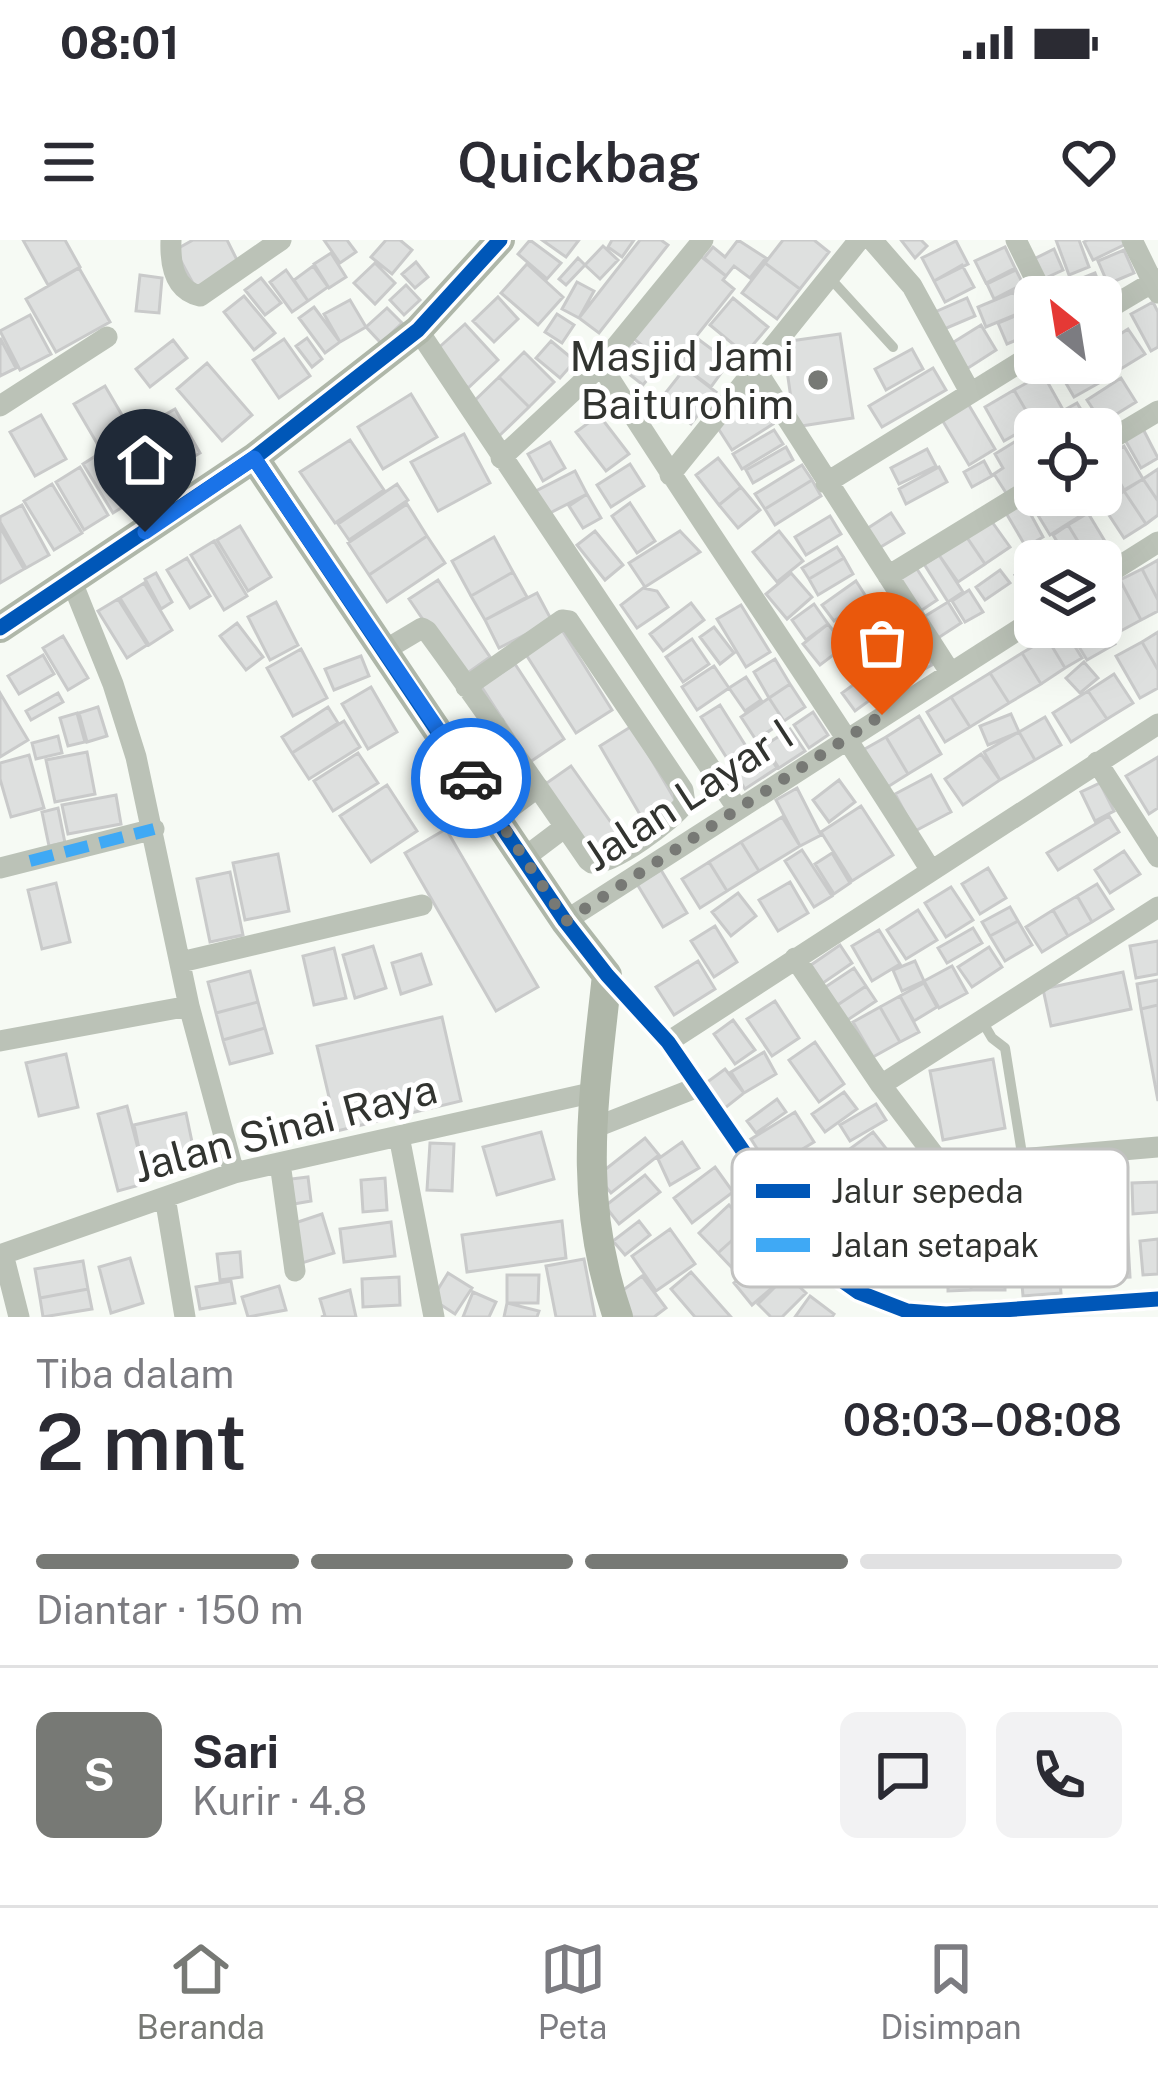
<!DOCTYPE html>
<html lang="id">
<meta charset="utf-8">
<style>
body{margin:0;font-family:"Public Sans",sans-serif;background:#f2f2f3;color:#2b2b33;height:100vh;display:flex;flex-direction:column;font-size:45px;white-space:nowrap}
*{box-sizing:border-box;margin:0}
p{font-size:39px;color:#7c7c81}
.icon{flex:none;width:66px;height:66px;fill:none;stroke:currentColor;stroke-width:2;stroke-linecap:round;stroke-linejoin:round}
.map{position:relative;height:1077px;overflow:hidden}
.sheet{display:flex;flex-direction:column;background:#fff;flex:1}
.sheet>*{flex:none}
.needle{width:78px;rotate:330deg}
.controls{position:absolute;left:1014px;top:36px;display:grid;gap:24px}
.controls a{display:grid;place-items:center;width:108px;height:108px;border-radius:18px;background:#fff;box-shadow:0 12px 48px #0002;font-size:60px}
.pin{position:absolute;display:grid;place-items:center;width:102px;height:102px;color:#fff;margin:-123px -51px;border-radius:50% 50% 50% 0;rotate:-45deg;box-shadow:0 0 12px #0007}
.pin .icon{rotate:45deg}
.courier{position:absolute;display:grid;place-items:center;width:120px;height:120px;margin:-60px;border:9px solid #1a73e8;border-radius:50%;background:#fff;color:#222;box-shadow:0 3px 15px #0007}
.head em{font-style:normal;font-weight:600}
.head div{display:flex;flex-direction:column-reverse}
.head{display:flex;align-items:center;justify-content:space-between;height:204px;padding:0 36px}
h1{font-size:78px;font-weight:600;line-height:90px}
.bar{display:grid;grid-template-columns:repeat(4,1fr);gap:18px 12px;align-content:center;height:144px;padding:0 36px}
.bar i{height:15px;border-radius:9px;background:#e1e1e2}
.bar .active{background:#777975}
.bar p{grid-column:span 4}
.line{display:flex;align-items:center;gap:30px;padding:0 36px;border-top:3px solid #e1e1e2}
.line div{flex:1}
.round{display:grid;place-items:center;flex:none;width:126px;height:126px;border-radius:18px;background:#f2f2f3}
.status{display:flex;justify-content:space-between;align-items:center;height:84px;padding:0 60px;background:#fff;direction:ltr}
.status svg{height:33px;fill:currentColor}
header{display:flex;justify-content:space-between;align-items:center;height:156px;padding:0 36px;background:#fff;font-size:54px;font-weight:600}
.tab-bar{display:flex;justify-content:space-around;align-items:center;height:168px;border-top:3px solid #e1e1e2;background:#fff;font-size:33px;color:#7c7c81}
.tab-bar a{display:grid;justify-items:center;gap:6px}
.tab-bar .active{color:#777975}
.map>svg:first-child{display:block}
.building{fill:#dee0df;stroke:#c9caca;stroke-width:3}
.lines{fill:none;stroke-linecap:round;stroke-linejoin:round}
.lane{stroke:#bbc2b7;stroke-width:10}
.street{stroke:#bbc2b7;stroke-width:21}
.secondary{stroke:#afb7a9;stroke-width:30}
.quiet{stroke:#3fa9f5;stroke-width:12;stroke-dasharray:24 12;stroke-linecap:butt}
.cycleway-casing{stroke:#fff;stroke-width:22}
.cycleway{stroke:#0057b8;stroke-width:15}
.done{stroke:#777975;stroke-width:12;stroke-dasharray:0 21.6}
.route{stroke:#1a73e8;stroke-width:15}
.poi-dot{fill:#777975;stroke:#fff;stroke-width:4.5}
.labels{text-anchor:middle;stroke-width:10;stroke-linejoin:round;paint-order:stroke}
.poi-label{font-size:42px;fill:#323430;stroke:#fff;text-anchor:end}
.street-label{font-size:42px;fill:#323430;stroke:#fff}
.key{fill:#fff;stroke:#c2c2c1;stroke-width:3}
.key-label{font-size:33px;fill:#323430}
</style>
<div class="status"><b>08:01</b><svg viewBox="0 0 49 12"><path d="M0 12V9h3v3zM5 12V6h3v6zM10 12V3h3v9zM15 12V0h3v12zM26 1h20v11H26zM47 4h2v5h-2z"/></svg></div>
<header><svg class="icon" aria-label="menu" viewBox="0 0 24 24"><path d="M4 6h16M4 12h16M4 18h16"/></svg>Quickbag<svg class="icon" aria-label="heart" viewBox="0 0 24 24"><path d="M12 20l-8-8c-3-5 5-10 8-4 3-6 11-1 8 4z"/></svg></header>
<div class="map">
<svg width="1158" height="1077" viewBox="0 0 1158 1077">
<rect width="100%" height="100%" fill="#f6faf4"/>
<path class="building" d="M23,0H65L80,27L48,45Z
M193,0H227L240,26L196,49L175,10Z
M324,0H347L356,12L340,23Z
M386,0H400L412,10L392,34L371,17Z
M530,0L561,23L547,39L518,14Z
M542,0H579L566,17Z
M612,0H634L622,17L608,7Z
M640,0H661L668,5L599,93L579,78Z
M738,0L766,18L750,38L734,26L726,36L704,18L713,7L725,17Z
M783,0H814L829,12L800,49L765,23Z
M901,0H921L927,6L915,18Z
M1056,0H1079L1089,27L1069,35Z
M1088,0H1127L1128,3L1093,20L1084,2Z
M956,1L968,24L934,41L922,18Z
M603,6L618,20L600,39L585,25Z
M1005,7L1015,28L986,43L975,21Z
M1054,9L1063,30L1039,41L1030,21Z
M1124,10L1134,33L1108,44L1098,21Z
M695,12L726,36L723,40L734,49L671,128L634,99Z
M331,13L346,37L329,48L314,24Z
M578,18L585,25L566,45L559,39Z
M416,22L428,37L415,48L402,34Z
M375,23L395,43L375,64L354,43Z
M765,23L800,49L777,79L742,53Z
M527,24L563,57L538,85L501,53Z
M962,25L974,47L945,62L934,41Z
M313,26L328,47L308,61L294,40Z
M79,28L110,82L56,112L26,59Z
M286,30L308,61L292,72L270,42Z
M1016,30L1023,44L994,59L987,44Z
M1095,33L1105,58L1101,59L1084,57L1077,40Z
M140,35L162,38L159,73L136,71Z
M261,38L281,63L265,75L245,50Z
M1077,40L1084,57H1057L1054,50Z
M577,42L594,51L579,78L562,69Z
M406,45L420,60L404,75L390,60Z
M1014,52L1022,72L986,87L978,67Z
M244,56L275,93L254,110L224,72Z
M498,57L518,79L494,102L473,81Z
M733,58L768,87L745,114L710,85Z
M967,58L975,76L942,90L935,72Z
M350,60L366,87L340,102L324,74Z
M1153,62L1158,72V107L1151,111L1131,74Z
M314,67L340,102L325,113L299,78Z
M387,68L402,83L381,103L366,87Z
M1033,69L1035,92L1007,104L998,83Z
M557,74L574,85L562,103L545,92Z
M30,75L51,114L20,130L0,91Z
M465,84L498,120L468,148L435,111Z
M981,85L996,110L965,130L949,105Z
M1128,89L1145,114L1119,130L1103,105Z
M840,94L853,178L795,187L783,102Z
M0,98L16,128L0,136Z
M307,98L322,119L312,127L296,106Z
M284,99L310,136L279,158L253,120Z
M628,99L660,124L643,145L611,120Z
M698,99L729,122L711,147L680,124Z
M173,100L187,118L150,147L136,129Z
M551,101L575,121L560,138L536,118Z
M912,109L923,129L886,150L875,129Z
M524,112L554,142L529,167L499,137Z
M207,123L252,175L222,201L177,149Z
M1065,123H1097L1106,139L1074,157L1057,128Z
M685,128L716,152L691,184L660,160Z
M933,128L946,150L882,187L869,166Z
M1043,134L1062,168L1034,184L1014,150Z
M499,137L529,167L499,196L469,166Z
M1121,138L1136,162L1102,183L1087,160Z
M746,145L773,184L732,210L714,182Z
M105,146L129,187L98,205L74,164Z
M1014,150L1034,184L1004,201L985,167Z
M411,154L437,197L383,229L358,187Z
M967,162L995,209L969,225L941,178Z
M1077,163L1093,189H1069L1059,173Z
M175,169L200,213L159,237L134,192Z
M41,175L66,219L35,236L10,192Z
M599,175L629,214L606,231L576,192Z
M1142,187L1158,218L1141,228L1124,198Z
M774,190L783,204L742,229L733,214Z
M1035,190V221L1021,198Z
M130,194L161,243L113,273L83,224Z
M464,194L490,243L438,271L411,222Z
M1021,198L1035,221V239L1008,256L994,234L1003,228L995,214Z
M350,200L384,250L335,283L300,232Z
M550,202L565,228L543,241L528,214Z
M1124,206L1143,239L1124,250L1106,217Z
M786,207L793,220L753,243L746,230Z
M927,209L936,226L899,244L891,228Z
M718,218L741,247L719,265L696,235Z
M984,221L992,236L972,247L964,232Z
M1108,222L1124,250L1104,262L1100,255L1101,226Z
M630,224L644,246L611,267L597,245Z
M802,225L812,240L765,269L755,254Z
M80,227L108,275L84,290L56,242Z
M939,227L947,242L906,264L899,249Z
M1158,229V261L1143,239Z
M575,231L587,254L548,274L536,251Z
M1143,239L1158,261V275L1146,284L1124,251Z
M812,240L821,256L775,285L765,269Z
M52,244L82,293L54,310L24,261Z
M397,244L408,260L349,300L338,284Z
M741,247L760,270L738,288L719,265Z
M1124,251L1146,284L1124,298L1103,266Z
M587,254L601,278L583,288L569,266Z
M1053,255H1067L1080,276L1050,295L1033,267Z
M1067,255H1100L1104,262L1080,276Z
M1024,262L1043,297L1026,307L1006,273Z
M630,263L655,301L637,313L612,276Z
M407,264L427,296L369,335L348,303Z
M22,265L49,315L26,328L0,282V277Z
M891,273L904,293L874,311L862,292Z
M1088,273L1112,313L1099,321H1090L1068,285Z
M830,276L841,294L806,315L795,297Z
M990,279L1010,307L985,324L966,296Z
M1068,285L1090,321H1069L1053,295Z
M240,286L271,337L248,351L217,300Z
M0,287L24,329L0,343Z
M595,291L623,325L605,340L577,305Z
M680,291L700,312L645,347L629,323Z
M779,291L803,321L777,342L753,312Z
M427,296L445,323L387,362L369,335Z
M966,296L985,324L958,342L939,315Z
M494,297L513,332L471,356L452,321Z
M214,301L247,356L224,370L191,315Z
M1048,302L1054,314L1031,326L1025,313Z
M837,307L844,318L809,339L802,328Z
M939,315L963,352L948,362L924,324Z
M187,318L210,356L190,368L167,330Z
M844,318L853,334L818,355L809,339Z
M1158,320V360L1142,329Z
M915,326L937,360L919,372L897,338Z
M1031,326L1035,354L1029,358L1015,335Z
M1142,329L1158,360V371L1141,380L1120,340Z
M1000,330L1010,343L985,360L976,347Z
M513,332L527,357L485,380L471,356Z
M156,333L172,362L161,369L145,339Z
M791,333L812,357L787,379L766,354Z
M438,340L490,417L462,437L409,359Z
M1120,340L1141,380L1117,393L1101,363V350Z
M856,341L867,358L834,381L822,365Z
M144,343L172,390L149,405L120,358Z
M643,348L657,351L668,367L637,388L621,365Z
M969,350L983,372L965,382L952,361Z
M537,353L552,381L499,408L485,380Z
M878,358L896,389L874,401L856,370Z
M118,359L147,405L127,418L98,371Z
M276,362L298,405L270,420L248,377Z
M948,362L961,383L935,400L922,378Z
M691,363L704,380L663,411L650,394Z
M814,364L828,384L806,400L792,380Z
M741,365L770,412L746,427L717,379Z
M1101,380L1115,404L1087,420L1073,397L1090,387H1101Z
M237,383L263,417L246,430L220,396Z
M828,384L845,406L820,425L803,404Z
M714,387L734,413L720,424L700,397Z
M1063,387L1082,418L1065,428L1047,398Z
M562,390L612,470L576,493L525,413Z
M1158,392V430L1142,402Z
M63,396L88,438L68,450L43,408Z
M1047,398L1065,428L1041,444L1022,413Z
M692,399L709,424L683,442L666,417Z
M919,399L932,425L910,437L897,410Z
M879,401L891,420L868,434L856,415Z
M1142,402L1158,430V448L1140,458L1116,416Z
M301,409L327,458L293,476L267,428Z
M1022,413L1041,444L1009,463L990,433Z
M43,415L54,434L19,454L8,436Z
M361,416L369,436L334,450L325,429Z
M775,419L790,444L769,458L754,432Z
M1084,422L1098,438L1080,453L1066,438Z
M515,424L564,499L530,522L481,446Z
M714,426L729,448L697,470L682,447Z
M990,433L1009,463L970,487L951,457Z
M868,434L881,452L855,471L842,453Z
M1114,434L1133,463L1107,479L1088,451Z
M746,437L761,460L745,471L729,448Z
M790,444L805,467L784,481L769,458Z
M371,447L397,492L368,509L342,464Z
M1088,451L1107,479L1071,502L1053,473Z
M0,453L28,500L0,517Z
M58,453L63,462L31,480L26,471Z
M951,457L970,487L945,502L927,472Z
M769,458L784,481L756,500L741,477Z
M720,465L749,511L730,523L701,477Z
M98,467L107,496L87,502L79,473Z
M328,467L338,483L292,513L282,497Z
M813,472L828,495L809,508L794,485Z
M77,473L85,502L68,506L60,478Z
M1011,474L1019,492L988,505L980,486Z
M919,476L941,514L908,534L886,497Z
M1045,477L1061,505L1035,520L1019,492Z
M344,481L360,507L309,539L292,513Z
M632,486L678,565L645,583L600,506Z
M790,489L805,511L779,528L764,506Z
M1019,492L1035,520L1000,540L984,512Z
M58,496L62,513L36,519L32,503Z
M886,497L908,534L886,548L863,510Z
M763,506L777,528L745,549L731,527Z
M87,512L95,554L55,562L46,520Z
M358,513L378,543L333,571L314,541Z
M981,514L1000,540L963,565L945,539Z
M29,515L44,568L11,577L0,539V523Z
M1158,517V568L1149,574L1126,536Z
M571,526L622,598L591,619L541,547Z
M931,535L951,572L915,591L895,554Z
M839,540L855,562L829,582L813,560Z
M1100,543L1114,571L1095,581L1081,552Z
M387,545L417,591L371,622L340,576Z
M797,548L821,595L800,606L776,560Z
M116,555L121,584L68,594L62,565Z
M861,566L893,615L852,641L821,592Z
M58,568L65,603L49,606L42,572Z
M1109,576L1119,592L1058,630L1047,613Z
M782,577L800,606L759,631L741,602Z
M446,589L538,747L496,771L405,613Z
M741,602L759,631L727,651L709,622Z
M802,610L832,656L814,667L785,621Z
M1124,611L1140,634L1110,653L1095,630Z
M832,613L850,643L834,654L815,624Z
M278,614L289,671L245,680L233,623Z
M709,622L727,651L700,668L682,639Z
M988,628L1006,658L980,674L962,644Z
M661,630L687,673L663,687L637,644Z
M230,632L243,695L210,702L197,639Z
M790,642L808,673L778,691L759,660Z
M56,643L70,702L42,709L28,650Z
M1097,644L1113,669L1092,682L1077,656Z
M951,647L973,680L946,697L925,663Z
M738,653L756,676L731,696L712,672Z
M1077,656L1092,682L1068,696L1053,670Z
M1010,667L1018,681L990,696L982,682Z
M918,670L937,700L906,719L887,690Z
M1053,670L1068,696L1042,712L1026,687Z
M1018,681L1032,705L1005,721L990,696Z
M715,686L737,722L714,737L691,701Z
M973,688L982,703L947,723L938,708Z
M879,690L900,724L872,741L852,706Z
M1158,701V734L1136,738L1130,706Z
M840,705L852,723L823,743L811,725Z
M373,706L386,748L355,758L343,715Z
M989,707L1002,727L972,747L958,727Z
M334,708L346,758L314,765L303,716Z
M421,714L431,744L401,754L392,723Z
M698,721L715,749L674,775L656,747Z
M915,721L924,741L902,751L893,730Z
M952,726L967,753L939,768L924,741Z
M854,728L866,746L833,768L821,750Z
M250,731L258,762L216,773L208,742Z
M1123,732L1131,769L1051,786L1043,749Z
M1158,740V765L1141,769L1137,744Z
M924,743L937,767L914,781L900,756Z
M866,746L876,761L843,783L833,768Z
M900,756L919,792L900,802L880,767Z
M775,761L799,798L772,816L747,779Z
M258,762L265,788L223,800L216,773Z
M1158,765V861L1141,769Z
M880,767L900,802L873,817L853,782Z
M442,777L461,861L337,891L317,806Z
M733,780L755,810L735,824L714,794Z
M265,788L272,813L230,824L223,800Z
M815,802L844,844L819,862L789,820Z
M764,812L776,834L744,853L731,832Z
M66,814L78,867L39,876L26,823Z
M993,819L1005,888L943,900L930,831Z
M725,829L744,853L725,868L706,843Z
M844,852L857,869L825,892L812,874Z
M777,859L786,872L756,893L747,881Z
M876,864L886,880L850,901L840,885Z
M127,866L147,943L118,951L98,874Z
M795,872L814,902L770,929L751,899Z
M186,873L196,921L144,932L134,885Z
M541,892L554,939L497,955L483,907Z
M873,892L888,911L850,938L836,919Z
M645,898L659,915L611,953L597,936Z
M682,902L699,928L670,945L658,919Z
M430,903L454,904L452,951L427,950Z
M715,927L733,952L692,983L674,958Z
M645,935L660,952L619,984L605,966Z
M308,937L311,961L294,964L291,939Z
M385,938L387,970L363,972L361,940Z
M1158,942V972L1133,974L1132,943Z
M729,965L748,986L718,1013L699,993Z
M322,974L334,1013L302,1023L289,985Z
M562,981L566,1018L467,1032L462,995Z
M639,981L650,995L625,1015L613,1001Z
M391,982L395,1016L344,1022L340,989Z
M1127,984L1130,1037L1095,1039L1092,986Z
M748,986L765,1004L735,1031L718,1013Z
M670,989L695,1024L656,1051L632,1016Z
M1158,999V1034L1143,1035L1140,1001Z
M1057,1007L1061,1053L1023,1056L1019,1010Z
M948,1011H971V1050L948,1051Z
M971,1011H1005V1050H971Z
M240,1012L242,1037L220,1040L217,1014Z
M768,1013L787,1035L752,1065L734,1043Z
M130,1018L143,1063L111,1073L99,1027Z
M584,1019L595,1077H556L546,1026Z
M83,1021L88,1049L40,1058L35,1029Z
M691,1032L731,1077H695L671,1049Z
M448,1033L472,1048L455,1074L432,1059Z
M507,1035H539L538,1063H507Z
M787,1035L806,1053L782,1077H771L758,1064Z
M642,1036L666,1068L654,1077H630L615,1056Z
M399,1037L400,1065L363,1067L362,1039Z
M231,1041L235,1063L200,1069L196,1047Z
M279,1046L286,1070L248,1077L242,1057Z
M88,1049L92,1069L43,1077L40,1058Z
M350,1050L356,1077H321L325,1076L320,1059Z
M473,1052L496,1062L489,1077H463Z
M810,1056L834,1074L832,1077H795Z
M507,1063L539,1071L537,1077H504Z"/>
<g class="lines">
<path class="lane" d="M829,37L893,107
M982,781L992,798L1005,808L1023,920"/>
<path class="street" d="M171,0C170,24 174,50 200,56L281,0
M872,0L912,46L970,152
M1016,0L1044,57
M1132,0L1158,53
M1101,73L1158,39
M418,90L737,568
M601,125C708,295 824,458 930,629
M756,130L950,432
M0,166L107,97
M1101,205L1158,171
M501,218L601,125L703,0
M670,235L859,0
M826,243L1035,113
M888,336L1035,246
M1101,338L1158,302
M72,342L113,444L136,517L189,766L234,933
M385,410L422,388L427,391C482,466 535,543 588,620L592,623C613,625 672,581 685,563L683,550L569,381L562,380L466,447
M454,513L495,485
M1097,522L1158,617
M497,578L538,547
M524,618L565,587
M0,628L154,589
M565,681L1035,379
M795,718L881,845L934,915L948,925L1158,907
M181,722L422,665
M607,735L668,802L814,1014L834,1035L858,1052L907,1071L946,1074L1158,1059
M0,801L189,766
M668,802L1158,484
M881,845L1158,667
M591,889L698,847
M399,896L434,1077
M280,923L295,1031
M165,957L185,1077
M3,1014L19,1077
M0,1015L234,933L595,852"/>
<path class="secondary" d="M254,218L565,681L607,735C594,858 576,957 618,1077
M0,388L254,218L418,90L500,0"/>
<path class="quiet" d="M30,621L154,589"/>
<defs>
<path id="cycleway" d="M254,218L565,681L607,735L668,802L814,1014L834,1035L858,1052L907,1071L946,1074L1158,1059
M0,388L254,218L418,90L500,0"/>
</defs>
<use href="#cycleway" class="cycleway-casing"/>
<use href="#cycleway" class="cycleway"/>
</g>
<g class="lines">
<path class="done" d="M471,538L566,681L882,475"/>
<path class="route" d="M145,292L254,218L471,538"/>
</g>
<circle class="poi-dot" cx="818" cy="140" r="12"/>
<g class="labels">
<g class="poi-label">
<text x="794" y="131">Masjid Jami<tspan x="794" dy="48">Baiturohim</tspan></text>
</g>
<g class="street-label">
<text transform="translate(688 555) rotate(-33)" y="15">Jalan Layar I</text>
<text transform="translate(285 888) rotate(-15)" y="15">Jalan Sinai Raya</text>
</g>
</g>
<rect x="732" y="909" width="396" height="138" rx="18" class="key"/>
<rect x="756" y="944" width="54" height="14" fill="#0057b8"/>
<rect x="756" y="998" width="54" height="14" fill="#3fa9f5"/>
<g class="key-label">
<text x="831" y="963">Jalur sepeda</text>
<text x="831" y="1017">Jalan setapak</text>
</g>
</svg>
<div class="controls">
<a><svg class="needle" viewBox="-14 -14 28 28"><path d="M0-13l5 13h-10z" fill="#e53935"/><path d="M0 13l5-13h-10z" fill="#7c7c81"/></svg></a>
<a><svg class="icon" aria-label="locate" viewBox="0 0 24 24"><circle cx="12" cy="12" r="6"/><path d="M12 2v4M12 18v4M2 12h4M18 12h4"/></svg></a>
<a><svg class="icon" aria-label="layers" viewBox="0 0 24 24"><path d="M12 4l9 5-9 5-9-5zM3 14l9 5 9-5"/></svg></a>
</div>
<div class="pin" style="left:882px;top:475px;background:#ea580c"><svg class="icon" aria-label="bag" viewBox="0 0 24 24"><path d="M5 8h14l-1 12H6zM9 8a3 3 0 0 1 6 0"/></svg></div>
<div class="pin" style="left:145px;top:292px;background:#1f2937"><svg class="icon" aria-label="home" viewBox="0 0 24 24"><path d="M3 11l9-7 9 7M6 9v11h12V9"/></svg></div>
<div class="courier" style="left:471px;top:538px"><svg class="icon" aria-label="car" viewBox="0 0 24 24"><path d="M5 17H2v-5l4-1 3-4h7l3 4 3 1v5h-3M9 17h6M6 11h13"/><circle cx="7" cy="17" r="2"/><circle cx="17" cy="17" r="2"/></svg></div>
</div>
<section class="sheet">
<div class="head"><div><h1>2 mnt</h1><p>Tiba dalam</p></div><em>08:03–08:08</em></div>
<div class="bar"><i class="active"></i><i class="active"></i><i class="active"></i><i></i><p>Diantar · 150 m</p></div>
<div class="line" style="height:216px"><b class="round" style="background:#777975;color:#fff">S</b><div><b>Sari</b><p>Kurir · 4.8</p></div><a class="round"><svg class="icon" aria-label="chat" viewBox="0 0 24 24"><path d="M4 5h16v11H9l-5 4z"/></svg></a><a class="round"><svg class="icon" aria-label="phone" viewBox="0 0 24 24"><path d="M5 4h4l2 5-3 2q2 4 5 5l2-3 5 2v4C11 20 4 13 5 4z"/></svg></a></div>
</section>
<nav class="tab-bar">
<a class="active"><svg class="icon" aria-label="home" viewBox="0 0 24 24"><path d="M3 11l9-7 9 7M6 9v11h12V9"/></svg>Beranda</a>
<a><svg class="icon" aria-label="map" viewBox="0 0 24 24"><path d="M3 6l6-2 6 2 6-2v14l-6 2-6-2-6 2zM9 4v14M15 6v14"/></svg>Peta</a>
<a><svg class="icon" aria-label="saved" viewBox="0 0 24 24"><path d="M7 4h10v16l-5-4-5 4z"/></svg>Disimpan</a>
</nav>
